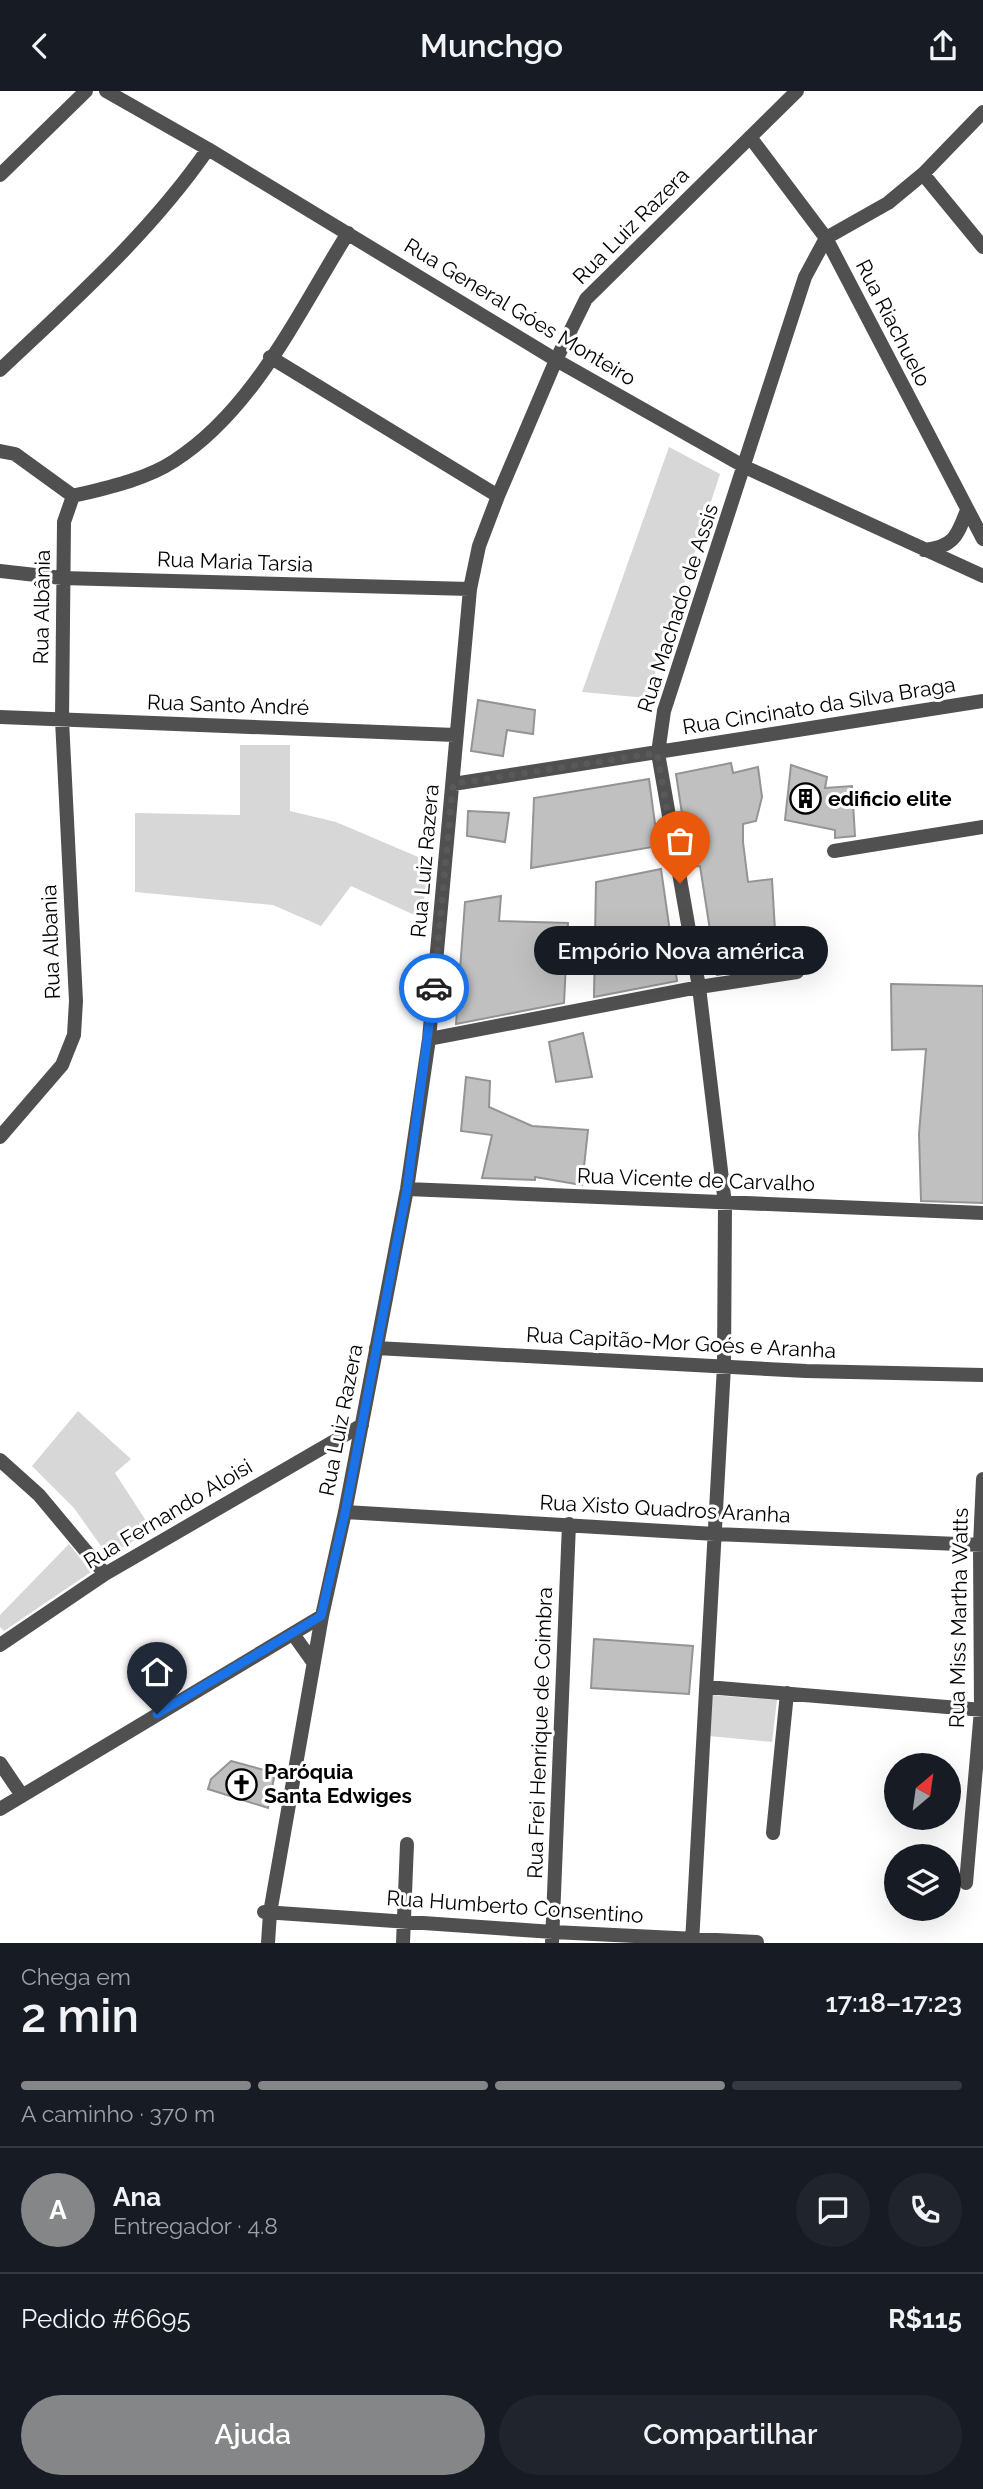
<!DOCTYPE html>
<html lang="pt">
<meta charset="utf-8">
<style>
body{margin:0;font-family:Raleway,sans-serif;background:#20242c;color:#f1f3f6;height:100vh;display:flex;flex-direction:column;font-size:26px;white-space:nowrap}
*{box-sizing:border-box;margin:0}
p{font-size:23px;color:#9ea1a6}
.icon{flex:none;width:38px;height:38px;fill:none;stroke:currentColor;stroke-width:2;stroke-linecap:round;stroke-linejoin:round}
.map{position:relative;height:1852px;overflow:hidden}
.sheet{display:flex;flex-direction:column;background:#171b24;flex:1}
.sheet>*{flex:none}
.needle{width:46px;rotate:29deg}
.controls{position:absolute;left:884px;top:1662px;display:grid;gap:14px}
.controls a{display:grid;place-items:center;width:77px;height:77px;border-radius:50%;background:#171b24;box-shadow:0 7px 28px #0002;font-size:35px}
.pin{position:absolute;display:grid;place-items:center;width:60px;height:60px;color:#fff;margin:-72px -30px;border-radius:50% 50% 50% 0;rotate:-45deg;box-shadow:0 0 7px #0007}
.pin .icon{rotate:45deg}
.courier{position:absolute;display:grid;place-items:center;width:70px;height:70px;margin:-35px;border:5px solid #1a73e8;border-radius:50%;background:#fff;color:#222;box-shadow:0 2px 9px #0007}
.bubble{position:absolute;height:49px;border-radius:24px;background:#171b24;box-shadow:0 7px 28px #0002;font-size:23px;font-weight:600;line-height:49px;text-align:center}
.head em{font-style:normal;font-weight:600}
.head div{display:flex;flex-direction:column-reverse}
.head{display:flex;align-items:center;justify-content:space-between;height:119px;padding:0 21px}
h1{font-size:46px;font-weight:600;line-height:52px}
.bar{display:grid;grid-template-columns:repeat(4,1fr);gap:10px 7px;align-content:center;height:84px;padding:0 21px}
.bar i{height:9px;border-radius:5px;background:#363941}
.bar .selected{background:#858687}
.bar p{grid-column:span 4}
.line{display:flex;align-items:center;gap:18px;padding:0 21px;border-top:2px solid #363941}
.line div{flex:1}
.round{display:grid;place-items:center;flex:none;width:74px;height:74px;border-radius:37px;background:#20242c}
.button{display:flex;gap:14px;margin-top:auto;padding:14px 21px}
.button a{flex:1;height:80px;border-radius:42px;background:#858687;color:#fff;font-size:28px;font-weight:600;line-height:80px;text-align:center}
.button a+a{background:#20242c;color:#f1f3f6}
header{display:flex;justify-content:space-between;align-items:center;height:91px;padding:0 21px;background:#171b24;font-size:32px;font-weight:600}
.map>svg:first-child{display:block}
.green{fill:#d7d7d7}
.building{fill:#c0c0c0;stroke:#949494;stroke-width:2}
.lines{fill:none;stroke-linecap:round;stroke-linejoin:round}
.minor{stroke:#505050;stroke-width:14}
.done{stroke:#595959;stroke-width:7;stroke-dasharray:0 12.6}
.route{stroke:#1a73e8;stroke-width:9}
.labels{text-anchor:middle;stroke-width:6;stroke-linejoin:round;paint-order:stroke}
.street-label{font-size:21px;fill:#000;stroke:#fff}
.poi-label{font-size:21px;font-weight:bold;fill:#000;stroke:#fff;text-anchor:start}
</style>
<header><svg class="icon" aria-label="back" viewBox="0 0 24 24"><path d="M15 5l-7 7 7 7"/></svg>Munchgo<svg class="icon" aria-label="share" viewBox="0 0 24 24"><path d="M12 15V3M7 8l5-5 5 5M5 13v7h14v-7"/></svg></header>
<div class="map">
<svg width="983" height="1852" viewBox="0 0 983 1852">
<rect width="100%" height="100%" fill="#fff"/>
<path class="green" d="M669,356L720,383L647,607L582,601Z
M240,654H290V720L336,731L430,771L421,827L351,795L321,835L273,814L135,801V722L240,724Z
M78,1320L131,1368L115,1382L152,1439L108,1465L74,1417L32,1375Z
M69,1453L91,1481L4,1540L0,1536V1524Z
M711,1604L777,1609L772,1651L709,1645Z"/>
<path class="building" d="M478,609L535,619L533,643L507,639L503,665L471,660Z
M731,672L733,682L758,676L762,706L756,730L743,733V751L748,791L772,788L777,874L717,884L700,775L690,776L676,683Z
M791,674L827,686L825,697L852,695L855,745L835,747V739L785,729Z
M649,688L658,755L531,777L534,707Z
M468,720L509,722L505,751L467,745Z
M661,778L677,890L594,906L596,791Z
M501,805L499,830L568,832L564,912L456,933L465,811Z
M891,893L983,895V1112L921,1110L919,1043L926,958L892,959Z
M583,942L592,986L556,991L549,951Z
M466,986L490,990L489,1016L532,1035L588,1039L582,1094L535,1086V1089L482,1087L492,1044L461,1040Z
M594,1548L693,1555L689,1603L591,1597Z
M231,1670L275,1682L268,1717L208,1698L211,1688Z"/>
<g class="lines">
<path class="minor" d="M106,0L208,58L556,269L745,376L983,485
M750,46L826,147L983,448
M923,83L983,156
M0,84L86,0
M270,266L498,405
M0,279C74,209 150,142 208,58
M0,360L15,363L73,405
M73,405C106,397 145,389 174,370C254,319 299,220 348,142
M924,459C953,456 957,446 967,419
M0,480L62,487L470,498
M0,626L455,644
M453,693L983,610
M834,760L983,736
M429,948L699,896L797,881
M0,1046L62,974L74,944L76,910L62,629L64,431L73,405
M407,1098L983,1122
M376,1257L806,1280L983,1284
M0,1369L39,1404L105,1483
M345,1421L715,1443L983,1454
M293,1543L313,1571
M0,1554L105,1483L362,1334
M707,1596L983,1619
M0,1672L21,1703
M0,1718L322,1525
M773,1742L787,1602
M966,1792L981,1619L980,1454L983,1388
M264,1821L553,1841L757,1851
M268,1852L270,1822L322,1525L345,1421L407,1098L429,948L470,498L479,455L498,405L556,269L586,208L797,0
M403,1852L407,1753
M552,1852L569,1433
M692,1852L724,1275L725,1113L699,896L658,662L664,620L805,186L826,147L888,112L923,83L983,21"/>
</g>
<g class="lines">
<path class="done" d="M434,897L453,693L657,662L680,792"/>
<path class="route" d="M157,1623L321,1525L345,1422L407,1098L434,897"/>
</g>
<defs>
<symbol id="building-ring" viewBox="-11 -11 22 22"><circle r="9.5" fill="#fff" stroke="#000" stroke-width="1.5"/><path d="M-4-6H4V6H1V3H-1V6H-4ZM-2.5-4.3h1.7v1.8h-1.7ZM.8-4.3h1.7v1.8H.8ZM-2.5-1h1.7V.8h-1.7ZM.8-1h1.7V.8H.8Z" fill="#000"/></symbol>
<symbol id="church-ring" viewBox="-11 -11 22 22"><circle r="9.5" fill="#fff" stroke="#000" stroke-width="1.5"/><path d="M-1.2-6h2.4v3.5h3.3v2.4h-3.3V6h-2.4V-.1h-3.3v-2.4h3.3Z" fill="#000"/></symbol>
</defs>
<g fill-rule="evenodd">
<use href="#building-ring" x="788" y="690" width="35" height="35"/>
<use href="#church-ring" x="224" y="1676" width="35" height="35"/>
</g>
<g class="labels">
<g class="street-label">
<text transform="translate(631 135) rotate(-45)" y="7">Rua Luiz Razera</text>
<text transform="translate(520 221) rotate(31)" y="7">Rua General Góes Monteiro</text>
<text transform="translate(893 232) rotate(63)" y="7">Rua Riachuelo</text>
<text transform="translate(235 471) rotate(2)" y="7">Rua Maria Tarsia</text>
<text transform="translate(42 516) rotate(-89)" y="7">Rua Albânia</text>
<text transform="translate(678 517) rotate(-72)" y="7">Rua Machado de Assis</text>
<text transform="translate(228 614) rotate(2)" y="7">Rua Santo André</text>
<text transform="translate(819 615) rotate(-9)" y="7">Rua Cincinato da Silva Braga</text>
<text transform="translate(425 770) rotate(-85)" y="7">Rua Luiz Razera</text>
<text transform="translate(51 851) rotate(-92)" y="7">Rua Albania</text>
<text transform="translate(696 1089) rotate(2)" y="7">Rua Vicente de Carvalho</text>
<text transform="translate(681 1252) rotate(3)" y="7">Rua Capitão-Mor Goés e Aranha</text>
<text transform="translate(341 1329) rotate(-79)" y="7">Rua Luiz Razera</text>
<text transform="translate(665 1418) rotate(3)" y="7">Rua Xisto Quadros Aranha</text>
<text transform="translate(168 1423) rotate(-31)" y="7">Rua Fernando Aloisi</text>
<text transform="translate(959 1527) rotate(-89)" y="7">Rua Miss Martha Watts</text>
<text transform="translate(540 1642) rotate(-88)" y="7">Rua Frei Henrique de Coimbra</text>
<text transform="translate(515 1816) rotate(4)" y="7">Rua Humberto Consentino</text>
</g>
<g class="poi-label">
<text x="828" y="715">edificio elite</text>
<text x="264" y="1688">Paróquia<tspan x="264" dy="24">Santa Edwiges</tspan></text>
</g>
</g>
</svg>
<div class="controls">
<a><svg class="needle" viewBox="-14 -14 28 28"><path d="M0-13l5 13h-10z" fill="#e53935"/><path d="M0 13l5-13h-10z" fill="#9ea1a6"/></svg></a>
<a><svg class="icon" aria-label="layers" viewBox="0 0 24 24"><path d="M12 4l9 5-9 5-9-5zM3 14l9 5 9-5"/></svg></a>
</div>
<div class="pin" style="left:680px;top:792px;background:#ea580c"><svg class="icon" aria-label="bag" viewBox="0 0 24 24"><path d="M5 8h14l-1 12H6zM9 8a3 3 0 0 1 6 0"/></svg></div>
<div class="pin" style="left:157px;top:1623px;background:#1f2937"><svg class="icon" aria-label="home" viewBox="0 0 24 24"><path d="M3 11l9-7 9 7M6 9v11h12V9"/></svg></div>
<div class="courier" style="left:434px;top:897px"><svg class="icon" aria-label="car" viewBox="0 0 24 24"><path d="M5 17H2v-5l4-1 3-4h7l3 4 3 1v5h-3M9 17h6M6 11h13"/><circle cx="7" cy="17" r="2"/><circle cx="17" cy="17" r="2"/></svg></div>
<div class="bubble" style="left:534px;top:835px;width:294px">Empório Nova américa</div>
</div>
<section class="sheet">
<div class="head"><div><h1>2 min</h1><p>Chega em</p></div><em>17:18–17:23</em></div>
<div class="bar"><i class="selected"></i><i class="selected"></i><i class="selected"></i><i></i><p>A caminho · 370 m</p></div>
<div class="line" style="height:126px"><b class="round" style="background:#858687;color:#fff">A</b><div><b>Ana</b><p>Entregador · 4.8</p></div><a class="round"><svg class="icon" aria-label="chat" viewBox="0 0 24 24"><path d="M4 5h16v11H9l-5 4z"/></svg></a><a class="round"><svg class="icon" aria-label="phone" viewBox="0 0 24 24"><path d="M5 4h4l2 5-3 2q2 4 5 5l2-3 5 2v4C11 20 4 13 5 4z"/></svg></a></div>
<div class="line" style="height:91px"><div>Pedido #6695</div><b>R$115</b></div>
<div class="button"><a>Ajuda</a><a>Compartilhar</a></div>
</section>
